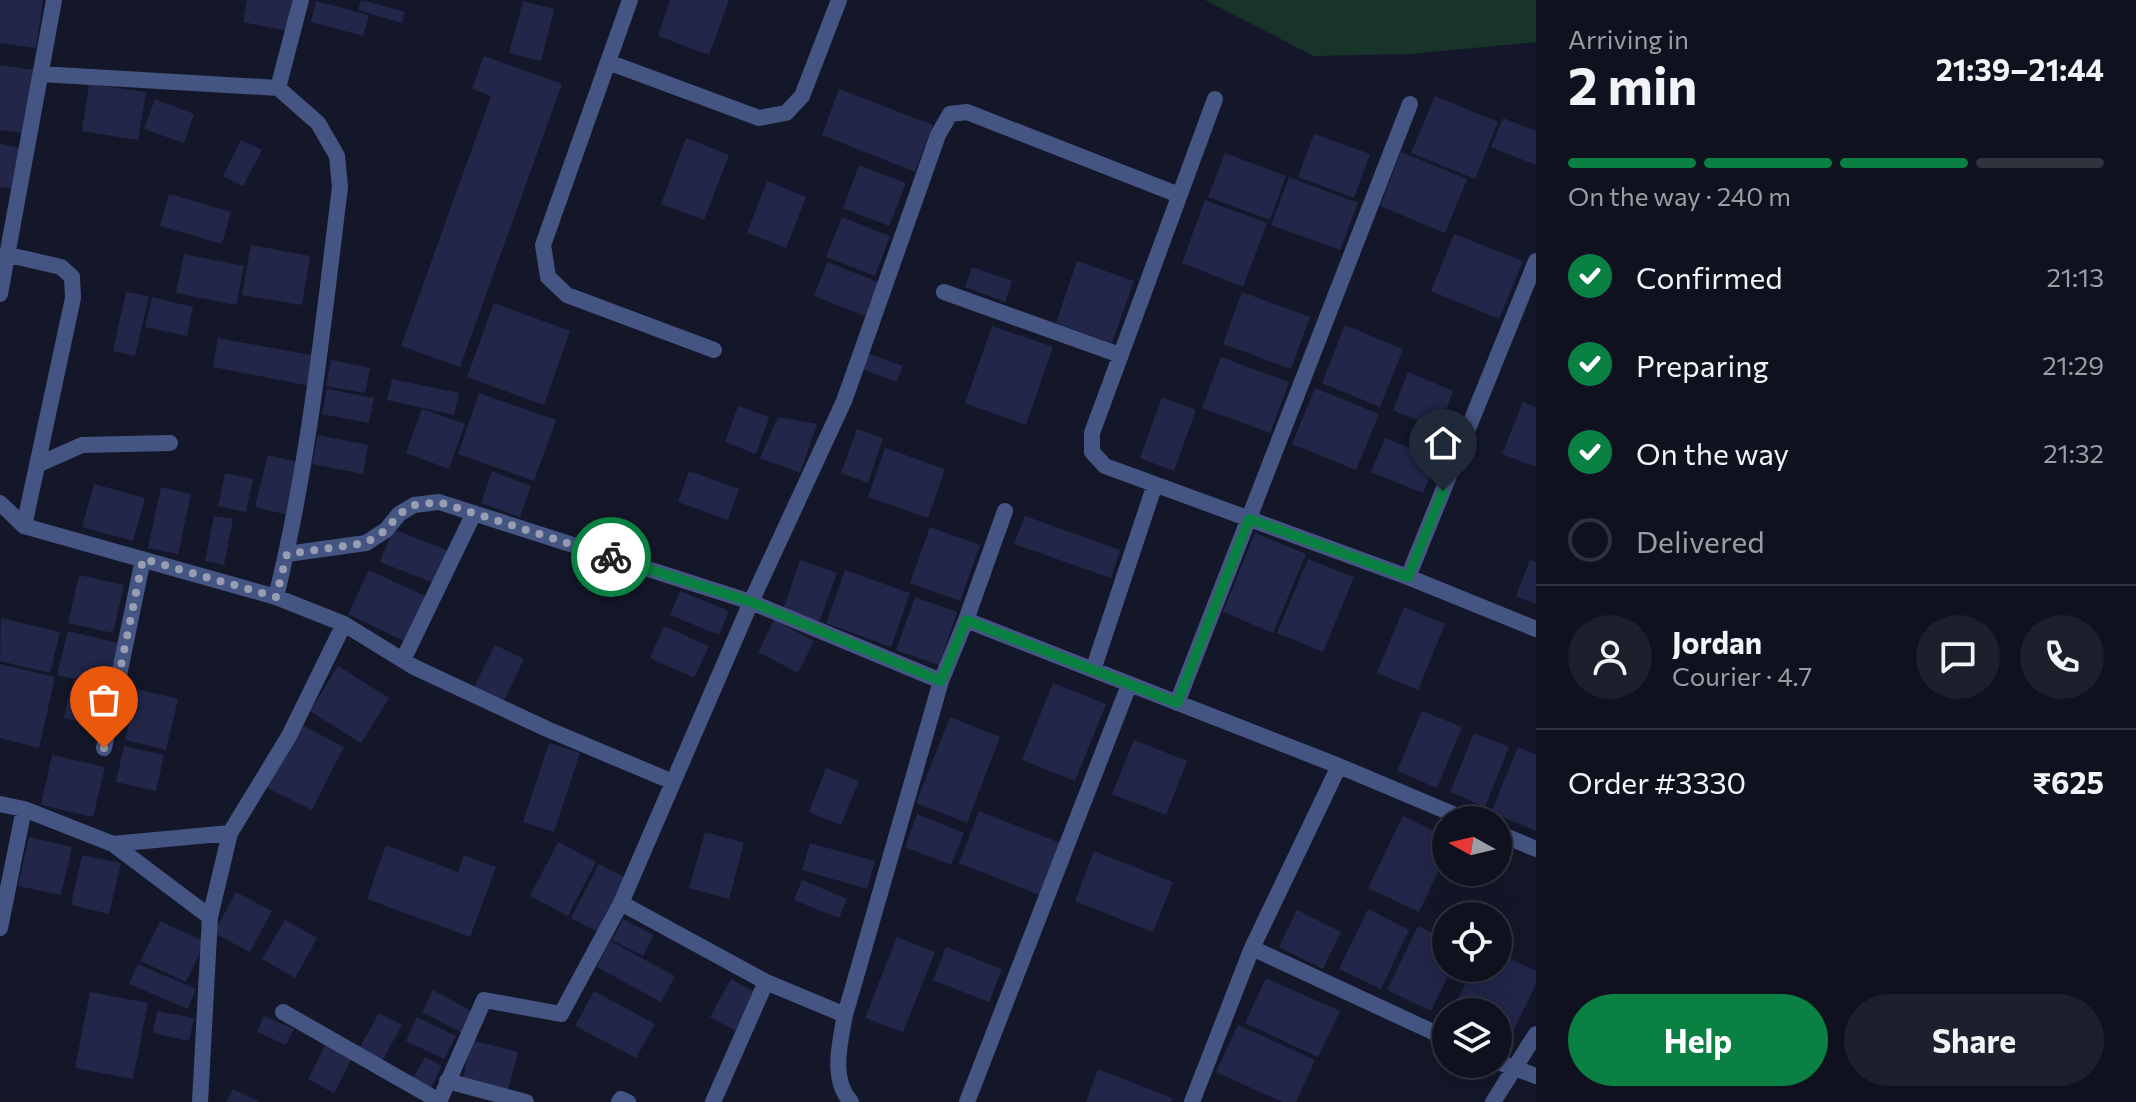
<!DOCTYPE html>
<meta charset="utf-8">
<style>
body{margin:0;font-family:Commissioner,sans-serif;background:#1d1f2c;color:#f1f3f6;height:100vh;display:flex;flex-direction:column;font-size:30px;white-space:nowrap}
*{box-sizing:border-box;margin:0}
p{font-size:26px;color:#9b9da4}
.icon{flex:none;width:44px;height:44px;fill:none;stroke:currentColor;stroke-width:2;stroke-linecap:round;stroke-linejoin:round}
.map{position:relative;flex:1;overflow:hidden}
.panel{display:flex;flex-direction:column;background:#0f111f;width:600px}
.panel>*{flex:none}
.needle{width:52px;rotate:278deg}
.controls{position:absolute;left:1432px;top:806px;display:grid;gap:16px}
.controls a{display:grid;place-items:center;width:80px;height:80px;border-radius:50%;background:#0f111f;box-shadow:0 8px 32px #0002,0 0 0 2px #2f313d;font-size:40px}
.pin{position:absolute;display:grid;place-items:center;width:68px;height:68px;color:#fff;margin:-82px -34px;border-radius:50% 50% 50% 0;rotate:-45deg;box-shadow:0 0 8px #0007}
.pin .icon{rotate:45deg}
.courier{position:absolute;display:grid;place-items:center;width:80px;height:80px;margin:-40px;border:6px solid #0b8043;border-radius:50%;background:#fff;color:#222;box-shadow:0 2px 10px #0007}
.head em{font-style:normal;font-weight:700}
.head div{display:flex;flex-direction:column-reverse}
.head{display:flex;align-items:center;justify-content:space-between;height:136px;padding:0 32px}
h1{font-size:52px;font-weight:700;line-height:60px}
.bar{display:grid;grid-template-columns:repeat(4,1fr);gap:12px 8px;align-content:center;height:96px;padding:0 32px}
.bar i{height:10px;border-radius:6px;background:#2f313d}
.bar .on{background:#0b8043}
.bar p{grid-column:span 4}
.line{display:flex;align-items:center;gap:20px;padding:0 32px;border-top:2px solid #2f313d}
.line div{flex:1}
.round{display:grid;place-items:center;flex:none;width:84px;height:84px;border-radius:42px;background:#1d1f2c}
ol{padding:0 32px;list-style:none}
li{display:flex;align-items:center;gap:24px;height:88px}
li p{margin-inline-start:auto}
li .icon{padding:8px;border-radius:50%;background:#0b8043;color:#fff;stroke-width:4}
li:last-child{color:#9b9da4}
li i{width:44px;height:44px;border:4px solid #2f313d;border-radius:50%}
.button{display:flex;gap:16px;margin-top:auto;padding:16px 32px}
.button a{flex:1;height:92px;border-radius:48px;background:#0b8043;color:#fff;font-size:32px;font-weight:700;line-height:92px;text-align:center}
.button a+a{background:#1d1f2c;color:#f1f3f6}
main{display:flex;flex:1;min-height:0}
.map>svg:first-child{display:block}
.green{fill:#18332a}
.building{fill:#222648}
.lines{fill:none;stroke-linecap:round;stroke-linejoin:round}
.street{stroke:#455583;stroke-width:16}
.done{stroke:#999db2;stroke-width:8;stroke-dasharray:0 14.4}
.route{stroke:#0b8043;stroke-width:10}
</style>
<main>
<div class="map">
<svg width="1536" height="1102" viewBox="0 0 1536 1102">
<rect width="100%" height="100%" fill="#141729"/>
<path class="green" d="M1205,0H1536V42L1410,54L1314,56Z"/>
<path class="building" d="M0,0H43L36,48L0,43Z
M247,0H294L287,31L243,22Z
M361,0L405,12L402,23L358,10Z
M670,0H729L709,55L658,36Z
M316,1L369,15L363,36L311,22Z
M523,1L554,9L541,61L509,53Z
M484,56L562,84L460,367L401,346L491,96L472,89Z
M0,65L33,70L23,133L0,130Z
M89,84L146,92L138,140L82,131Z
M839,89L933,125L915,172L822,135Z
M1435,96L1498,122L1475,179L1411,153Z
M155,99L194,114L184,143L144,129Z
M1503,118L1536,131V165L1491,147Z
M1314,134L1370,154L1354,198L1298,177Z
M686,138L729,155L704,220L661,204Z
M241,140L262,150L243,186L223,176Z
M0,144L21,148L14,189L0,187Z
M1401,152L1467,179L1445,233L1380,206Z
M1225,153L1286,176L1270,220L1208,197Z
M859,165L906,183L889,226L843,208Z
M1289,177L1358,203L1340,250L1271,225Z
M767,181L806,197L786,248L747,233Z
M169,194L231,212L222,244L160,226Z
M1205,200L1267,223L1243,287L1182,263Z
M842,217L890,236L875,276L826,257Z
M1454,234L1523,261L1499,319L1431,291Z
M251,245L310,256L302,305L242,295Z
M184,254L244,266L236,305L176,293Z
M1077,261L1134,281L1112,343L1056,323Z
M827,262L878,282L865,316L814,296Z
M972,267L1012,281L1005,302L965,287Z
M126,292L149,296L135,356L113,351Z
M1242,292L1310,317L1291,369L1223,344Z
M152,297L193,307L187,336L145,327Z
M494,303L570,331L544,405L467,377Z
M1345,325L1403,349L1380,407L1322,383Z
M992,326L1053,347L1026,425L965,403Z
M218,338L316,356L310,386L213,367Z
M867,353L903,366L897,382L862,369Z
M1221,357L1289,382L1270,433L1202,408Z
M331,360L370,368L365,393L326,386Z
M1408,372L1453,391L1439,429L1393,410Z
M392,379L459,393L454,415L387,400Z
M1315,388L1379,414L1356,470L1292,444Z
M327,389L374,398L369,423L322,414Z
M479,393L556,420L534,481L458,454Z
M1162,397L1196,410L1174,471L1140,458Z
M1523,402L1536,407V467L1502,454Z
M738,406L769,417L756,454L725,442Z
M422,409L465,424L449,469L406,453Z
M778,417L817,424L800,473L760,458Z
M857,429L883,438L868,483L841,473Z
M318,435L368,445L363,474L312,464Z
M1385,438L1437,459L1423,493L1371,472Z
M885,448L945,469L928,518L868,497Z
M268,455L301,463L288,515L255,507Z
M492,471L531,486L520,517L481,503Z
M689,471L739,489L728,520L678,502Z
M225,473L253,479L246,512L218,506Z
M94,484L145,498L133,541L82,527Z
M161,487L191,494L178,554L148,548Z
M214,516L233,519L224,565L205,561Z
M1025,516L1120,550L1111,578L1014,544Z
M930,527L980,545L960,601L910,583Z
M393,529L447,550L434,583L380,562Z
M1255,533L1306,554L1273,633L1223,612Z
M1308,559L1354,577L1323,652L1277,633Z
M800,560L837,573L819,622L783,610Z
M1530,560L1536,562V604L1516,596Z
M369,570L427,597L406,642L348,614Z
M845,570L910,593L891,647L826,623Z
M79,575L124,585L113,633L68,623Z
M680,591L729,611L719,635L670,615Z
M915,597L957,612L939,665L896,650Z
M1404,607L1445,624L1418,690L1377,673Z
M1,618L60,632L50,673L0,661Z
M774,620L814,641L798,673L758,652Z
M664,626L709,646L694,678L650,658Z
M68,631L118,643L108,687L57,675Z
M495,645L524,659L502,704L473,689Z
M0,664L55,677L39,748L0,738Z
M338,666L389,698L361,743L310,711Z
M1053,683L1106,704L1075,781L1022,760Z
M70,689L108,698L101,727L64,718Z
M137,689L178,699L166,750L125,740Z
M1422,711L1462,727L1437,788L1397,771Z
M950,717L1000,737L967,823L916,803Z
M300,724L344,747L312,810L267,788Z
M1474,733L1509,747L1485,807L1450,792Z
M1134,740L1187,761L1166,815L1112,794Z
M549,743L580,753L554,832L523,822Z
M124,746L164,755L156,791L116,782Z
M1518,747L1536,755V831L1491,812Z
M52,755L105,767L93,817L41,805Z
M826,768L859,781L841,825L809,812Z
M979,811L1060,843L1039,895L959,863Z
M917,814L964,833L951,865L905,847Z
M1403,816L1446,837V855L1419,912L1368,888Z
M705,832L744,843L729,899L689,888Z
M29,837L72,847L61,895L18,886Z
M558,842L596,862L568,916L530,896Z
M810,843L875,861L867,889L802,870Z
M386,845L458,872L464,855L496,867L470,937L367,899Z
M1094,851L1173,882L1153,932L1075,901Z
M82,855L121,863L109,914L71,905Z
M599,864L626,878L598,932L571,918Z
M802,880L847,899L839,918L794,900Z
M236,892L272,911L250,952L214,933Z
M1368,909L1409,930L1381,989L1339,969Z
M1297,910L1341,932L1323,969L1279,947Z
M623,919L654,935L643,956L612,940Z
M285,920L317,938L295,978L262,959Z
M160,921L205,942L186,982L140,961Z
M1418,926L1446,939V968H1452L1431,1011L1387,990Z
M897,937L935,952L903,1032L865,1018Z
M610,941L675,976L661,1002L597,967Z
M946,947L1002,969L989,1002L933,980Z
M1498,953L1536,971V984L1510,1038L1498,1032V1012L1453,1010L1473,968H1498Z
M138,964L196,989L188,1009L129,984Z
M1266,978L1340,1011L1318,1057L1245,1023Z
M731,979L757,993L736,1031L710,1017Z
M433,990L475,1013L464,1034L422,1012Z
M594,991L655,1024L636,1058L575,1026Z
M90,992L148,1003L133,1079L75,1068Z
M157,1011L194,1018L189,1041L153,1033Z
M379,1013L402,1025L382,1061L359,1049Z
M264,1016L294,1029L286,1045L257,1032Z
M417,1017L456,1036L444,1059L406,1041Z
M1238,1025L1315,1060L1296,1102H1282L1216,1072Z
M472,1040L518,1052L508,1090L463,1078Z
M326,1044L352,1058L334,1093L308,1079Z
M425,1057L442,1066L429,1091L411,1082Z
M1098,1069L1172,1098L1171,1102H1086Z
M233,1089L260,1102H226Z"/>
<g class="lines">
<path class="street" d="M630,0L543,245L548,277L567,295L714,350
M608,62L759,118L786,113L802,96L839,0
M41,74L278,88
M1215,99L1092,433V452L1105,466L1408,577L1536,629
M9,255L61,267L72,277L73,298L24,526
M944,292L1120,355
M0,294L54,0
M37,465L82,445L170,443
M0,503L24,526L276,597L344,624L414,667L547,729L673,782
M287,554L366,543L386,530L399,514L414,505L439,502L751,602L941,681
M1408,577L1536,261
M276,597C309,463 323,325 340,187L337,156L318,123L278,88L301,0
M966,620L1339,766L1467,820
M403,660L474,513
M1093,670L1155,484
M1177,703L1410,104
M104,748L143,559
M0,804L24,809L113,844L210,917
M1498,833L1536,849
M113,844L230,833
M621,903L766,982L845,1015
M0,928L24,809
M1252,948L1446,1038
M283,1012L439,1101
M1498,1062L1536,1076
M447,1081L526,1102
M200,1102L210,917L230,833L289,736L344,624
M439,1102L484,1000L561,1014L621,903L751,602L844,401L938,135L950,114L967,112L1179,195
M619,1102L621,1099L628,1102
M713,1102L766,982
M851,1102C830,1079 840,1043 845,1015L941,681L966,620L1005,511
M967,1102L1129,685
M1192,1102L1252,948L1339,766
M1493,1102L1536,1034"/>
</g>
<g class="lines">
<path class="done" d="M104,748L143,559L276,597L287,554L366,543L386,530L399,514L414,505L439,502L611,557"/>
<path class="route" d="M611,557L751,602L941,681L966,620L1177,703L1249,519L1408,577L1443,491"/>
</g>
</svg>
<div class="controls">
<a><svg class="needle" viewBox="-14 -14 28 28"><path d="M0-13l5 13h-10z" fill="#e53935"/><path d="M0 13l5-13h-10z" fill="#9b9da4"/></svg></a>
<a><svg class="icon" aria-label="locate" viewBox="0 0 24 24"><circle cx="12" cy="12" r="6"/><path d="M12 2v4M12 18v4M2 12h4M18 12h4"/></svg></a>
<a><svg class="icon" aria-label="layers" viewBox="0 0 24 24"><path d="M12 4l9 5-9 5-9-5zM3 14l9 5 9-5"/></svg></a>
</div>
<div class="pin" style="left:104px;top:748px;background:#ea580c"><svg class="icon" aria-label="bag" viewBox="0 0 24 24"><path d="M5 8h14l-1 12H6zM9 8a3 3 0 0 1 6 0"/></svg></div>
<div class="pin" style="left:1443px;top:491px;background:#1f2937"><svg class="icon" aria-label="home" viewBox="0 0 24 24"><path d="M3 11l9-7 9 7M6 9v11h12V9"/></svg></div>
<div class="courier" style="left:611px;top:557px"><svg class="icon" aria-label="bike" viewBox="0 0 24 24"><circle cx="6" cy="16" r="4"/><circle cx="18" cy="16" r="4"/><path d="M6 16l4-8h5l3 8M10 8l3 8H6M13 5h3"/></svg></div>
</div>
<section class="panel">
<div class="head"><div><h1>2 min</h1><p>Arriving in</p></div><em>21:39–21:44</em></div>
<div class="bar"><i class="on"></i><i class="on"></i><i class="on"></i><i></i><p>On the way · 240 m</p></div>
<ol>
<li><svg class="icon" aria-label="check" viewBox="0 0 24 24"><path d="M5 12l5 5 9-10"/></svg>Confirmed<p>21:13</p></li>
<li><svg class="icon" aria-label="check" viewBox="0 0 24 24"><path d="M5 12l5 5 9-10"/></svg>Preparing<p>21:29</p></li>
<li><svg class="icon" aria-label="check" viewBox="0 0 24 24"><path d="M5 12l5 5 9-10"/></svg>On the way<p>21:32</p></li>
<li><i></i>Delivered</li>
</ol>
<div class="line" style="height:144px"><a class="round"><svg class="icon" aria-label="person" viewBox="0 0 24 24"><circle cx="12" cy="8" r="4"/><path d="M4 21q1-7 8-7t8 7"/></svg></a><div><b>Jordan</b><p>Courier · 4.7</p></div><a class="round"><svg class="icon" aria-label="chat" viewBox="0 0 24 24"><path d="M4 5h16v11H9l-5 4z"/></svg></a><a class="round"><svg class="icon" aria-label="phone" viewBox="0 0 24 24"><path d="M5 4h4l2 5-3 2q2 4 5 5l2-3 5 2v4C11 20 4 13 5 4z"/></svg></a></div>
<div class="line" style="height:104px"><div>Order #3330</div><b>₹625</b></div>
<div class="button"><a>Help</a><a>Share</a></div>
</section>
</main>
